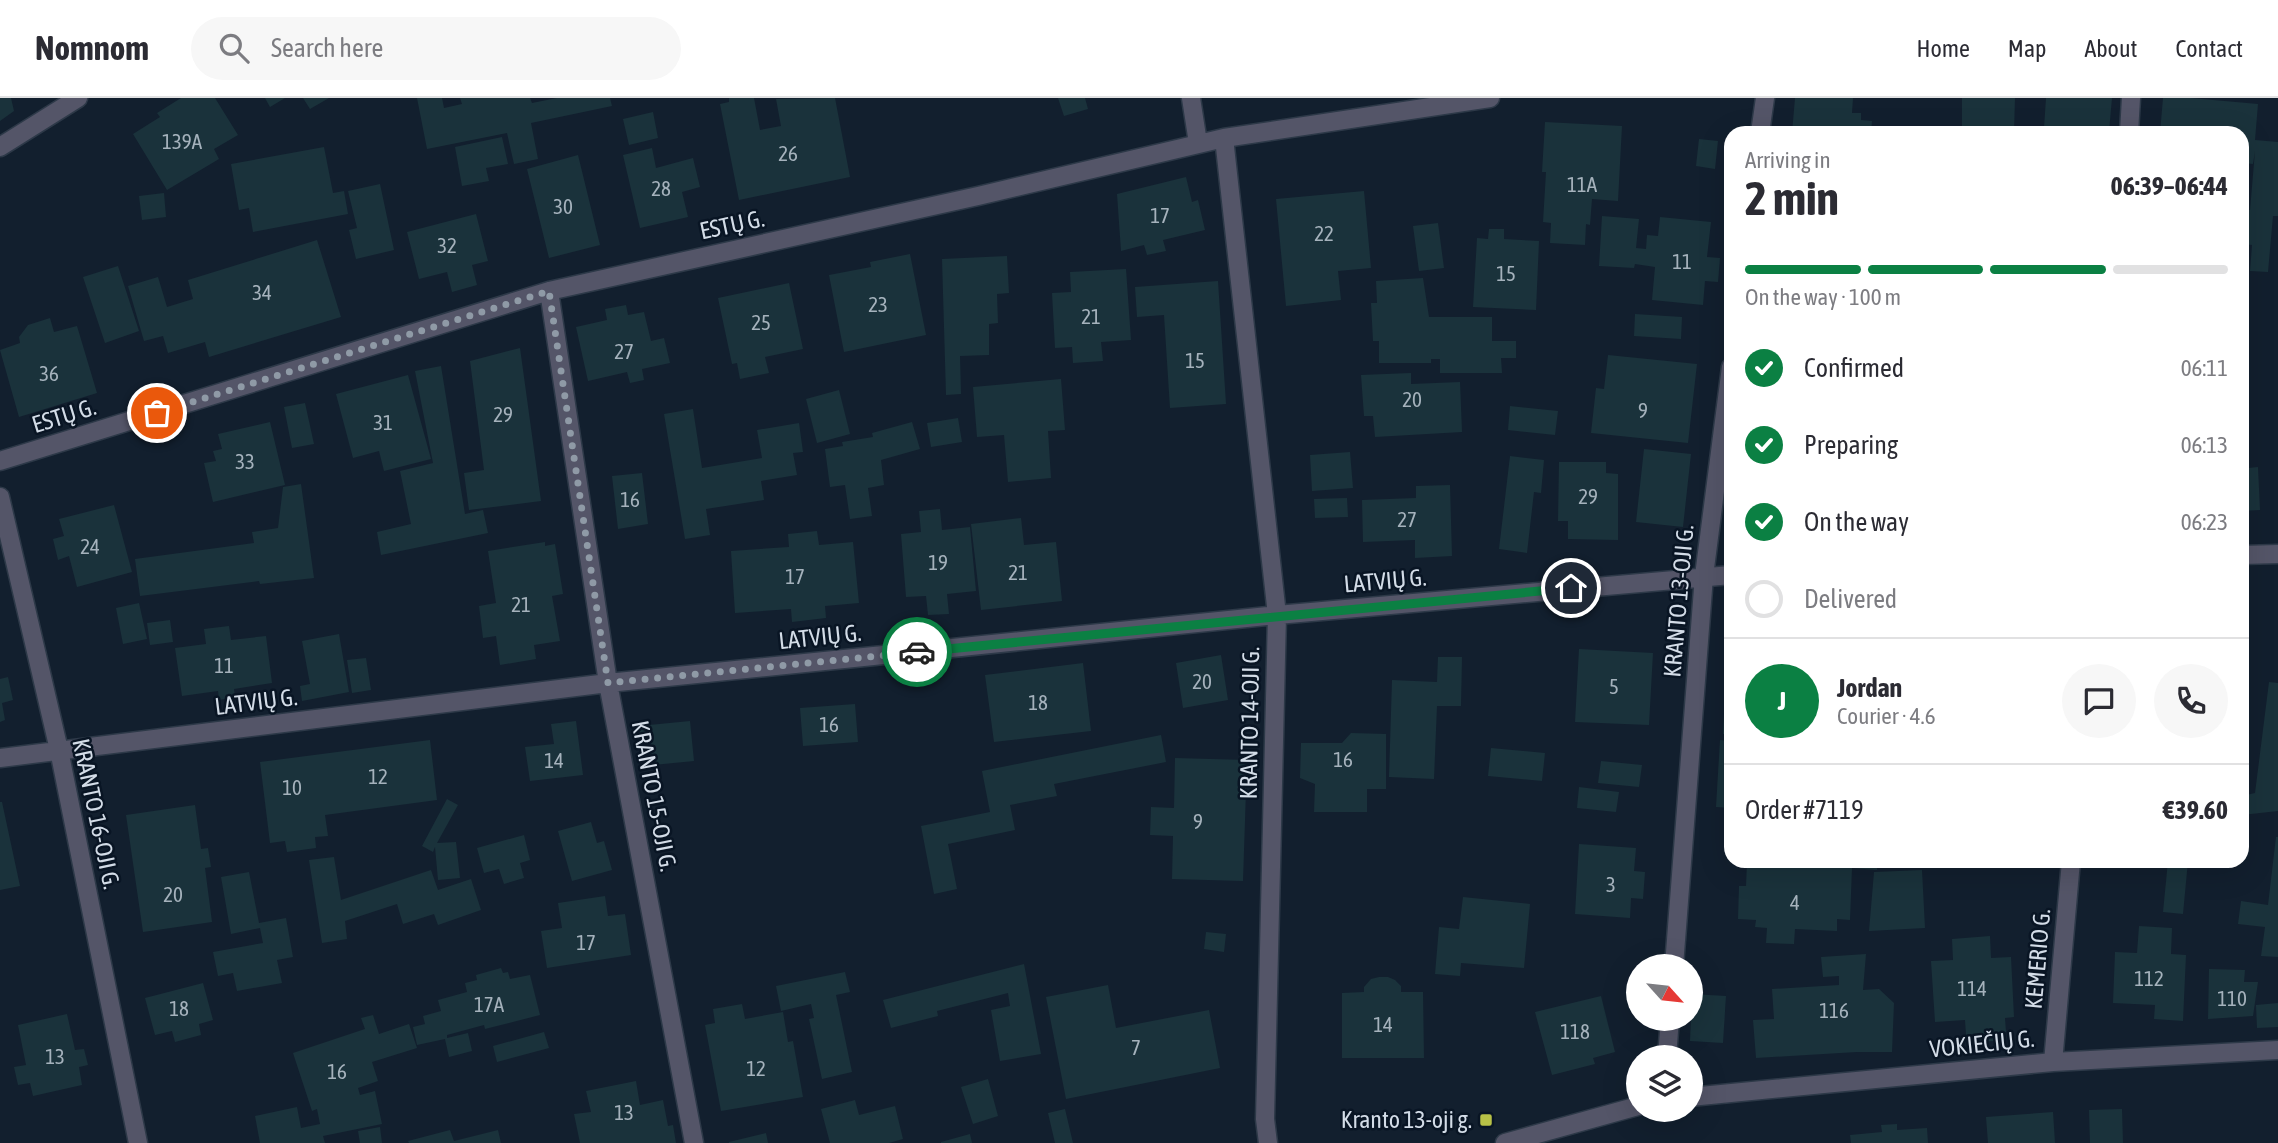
<!DOCTYPE html>
<meta charset="utf-8">
<style>
body{margin:0;font-family:"Asap Condensed",sans-serif;background:#f7f7f7;color:#2b2b33;height:100vh;display:flex;flex-direction:column;font-size:26px;white-space:nowrap}
*{box-sizing:border-box;margin:0}
p{font-size:23px;color:#7c7c81}
.icon{flex:none;width:38px;height:38px;fill:none;stroke:currentColor;stroke-width:2;stroke-linecap:round;stroke-linejoin:round}
.map{position:relative;flex:1;overflow:hidden}
.details{position:absolute;left:1724px;top:28px;width:525px;height:742px;display:flex;flex-direction:column;background:#fff;border-radius:21px;box-shadow:0 7px 28px #0002}
.details>*{flex:none}
.needle{width:46px;rotate:117deg}
.buttons{position:absolute;left:1626px;top:856px;display:grid;gap:14px}
.buttons a{display:grid;place-items:center;width:77px;height:77px;border-radius:50%;background:#fff;box-shadow:0 7px 28px #0002;font-size:35px}
.pin{position:absolute;display:grid;place-items:center;width:60px;height:60px;color:#fff;margin:-30px;border:4px solid #fff;border-radius:50%;box-shadow:0 2px 7px #0007}
.courier{position:absolute;display:grid;place-items:center;width:70px;height:70px;margin:-35px;border:5px solid #0b8043;border-radius:50%;background:#fff;color:#222;box-shadow:0 2px 9px #0007}
.head em{font-style:normal;font-weight:700}
.head div{display:flex;flex-direction:column-reverse}
.head{display:flex;align-items:center;justify-content:space-between;height:119px;padding:0 21px}
h1{font-size:46px;font-weight:700;line-height:52px}
.bar{display:grid;grid-template-columns:repeat(4,1fr);gap:10px 7px;align-content:center;height:84px;padding:0 21px}
.bar i{height:9px;border-radius:5px;background:#e1e1e2}
.bar .selected{background:#0b8043}
.bar p{grid-column:span 4}
.line{display:flex;align-items:center;gap:18px;padding:0 21px;border-top:2px solid #e1e1e2}
.line div{flex:1}
.round{display:grid;place-items:center;flex:none;width:74px;height:74px;border-radius:37px;background:#f7f7f7}
ol{padding:0 21px;list-style:none}
li{display:flex;align-items:center;gap:21px;height:77px}
li p{margin-inline-start:auto}
li .icon{padding:7px;border-radius:50%;background:#0b8043;color:#fff;stroke-width:4}
li:last-child{color:#7c7c81}
li i{width:38px;height:38px;border:4px solid #e1e1e2;border-radius:50%}
header{display:flex;align-items:center;gap:42px;box-sizing:border-box;height:98px;padding:0 35px;background:#fff;border-bottom:2px solid #e1e1e2}
header strong{font-size:33px}
nav{display:flex;gap:38px;margin-inline-start:auto;font-size:24px}
.search{width:490px;height:63px;background:#f7f7f7;display:flex;align-items:center;gap:18px;box-sizing:border-box;padding:0 24px;border-radius:38px;color:#7c7c81;font-size:26px}
.map>svg:first-child{display:block}
.building{fill:#1a323b}
.lines{fill:none;stroke-linecap:round;stroke-linejoin:round}
.minor-casing{stroke:#2d3948;stroke-width:21}
.minor{stroke:#545568;stroke-width:18}
.done{stroke:#8f9aa6;stroke-width:7;stroke-dasharray:0 12.6}
.route{stroke:#0b8043;stroke-width:9}
.poi-dot{fill:#b7c147;stroke:#091524;stroke-width:2.5}
.labels{text-anchor:middle;stroke-width:5;stroke-linejoin:round;paint-order:stroke}
.number-label{font-size:21px;fill:#a5b2bc}
.street-label{font-size:24px;fill:#d3dce7;stroke:#091524}
.poi-label{font-size:24px;fill:#d3dce7;stroke:#091524;text-anchor:end}
</style>
<header>
<strong>Nomnom</strong>
<div class="search"><svg class="icon" aria-label="search" viewBox="0 0 24 24"><circle cx="10" cy="10" r="6"/><path d="M15 15l6 6"/></svg>Search here</div>
<nav><a>Home</a><a>Map</a><a>About</a><a>Contact</a></nav>
</header>
<div class="map">
<svg width="2278" height="1045" viewBox="0 0 2278 1045">
<rect width="100%" height="100%" fill="#121f2e"/>
<path class="building" d="M0,0H11L14,13L0,23Z
M181,0H215L238,37L214,51L219,61L167,92L133,36L160,19L157,15Z
M265,0H285L270,9Z
M303,0H329L310,11Z
M417,0H442L444,10L462,6L460,0H530L532,5L557,0H610L612,8L531,25L538,61L514,66L507,35L427,51Z
M729,0H754L760,32L781,28L776,1L835,0L850,79L739,102L720,6L729,4Z
M1058,0H1085L1088,11L1064,18Z
M1795,0H1853L1852,15H1861V22L1872,23L1871,35H1792Z
M1962,0H2015L2014,35H1962Z
M2046,0H2112L2109,34L2094,32L2093,35H2036V29L2044,30Z
M2163,0H2191L2258,6L2255,42L2278,44V118H2273L2268,174L2250,173L2252,147L2242,146V112H2250L2255,53L2253,66L2242,65V35H2160Z
M653,14L658,40L629,47L623,21Z
M1545,24L1622,28L1618,103L1592,101L1590,127L1586,126L1585,147L1550,145L1551,125L1543,124L1546,74H1542Z
M502,39L508,66L486,70L489,83L462,88L455,49Z
M1699,41L1718,43L1715,71L1696,68Z
M324,49L333,95L344,93L348,116L253,134L249,110L239,112L231,66Z
M652,50L656,70L693,60L700,89L682,94L688,119L640,130L623,57Z
M578,57L600,147L549,160L527,71Z
M1186,79L1192,104L1198,102L1205,132L1163,142L1166,153L1147,157L1144,147L1121,153L1117,96Z
M380,86L394,152L356,161L349,132L357,130L348,93Z
M1364,93L1371,170L1338,173L1341,202L1286,208L1276,101Z
M164,95L166,119L142,122L139,98Z
M476,116L488,163L472,167L477,187L452,194L447,174L419,181L407,134Z
M1602,118L1639,121L1636,150L1646,151L1647,137L1658,138L1660,119L1711,124L1707,159L1720,160L1718,184L1705,183L1703,207L1652,202L1655,169L1635,166L1634,170L1599,168Z
M1438,125L1444,170L1419,173L1413,128Z
M1489,131H1504V141L1539,143L1536,212L1473,209L1477,140L1488,141Z
M317,142L341,219L209,259L205,244L168,255L163,238L144,243L128,188L158,179L167,209L193,201L188,182Z
M910,156L926,237L844,254L829,177L871,169L870,164Z
M1007,158L1009,195L997,196L998,225L989,226V257L960,258L961,296L946,297L942,161Z
M118,168L139,233L105,245L83,179Z
M1126,171L1131,242L1101,244L1103,263L1073,265L1072,249L1055,250L1052,195L1071,194L1070,174Z
M1423,180L1429,219H1492V243H1516V260H1501L1502,275H1440V261H1431V265H1379V243H1373L1371,205H1377L1376,183Z
M1218,183L1226,306L1170,310L1164,217L1137,219L1135,189Z
M789,185L803,251L765,259L769,275L740,281L737,265L732,266L718,200Z
M626,207L628,217L644,214L651,243L664,240L670,265L642,271L644,282L630,285L627,274L588,283L576,229L607,222L605,211Z
M1635,216L1682,219L1681,241L1634,238Z
M50,220L54,234L77,228L97,295L19,319L0,252L20,245L19,239L28,227Z
M520,250L541,403L469,412L464,375L484,372L470,263Z
M1608,257L1697,266L1688,345L1591,335L1596,290L1604,291Z
M441,268L465,416L483,412L488,435L381,457L377,434L411,426L400,373L433,365L415,273Z
M1411,275V286L1460,284L1462,334L1375,339L1373,318H1364L1361,277Z
M408,277L431,361L384,373L379,353L353,360L336,296Z
M1061,281L1065,332L1048,333L1051,380L1008,384L1004,337L977,339L973,289Z
M839,292L850,336L817,345L806,301Z
M305,305L314,346L292,350L284,309Z
M1510,308L1558,313L1555,337L1508,332Z
M693,311L702,370L762,360L757,332L799,325L803,354L793,355L797,377L761,383L764,402L706,411L710,437L685,441L664,316Z
M958,320L962,344L931,349L927,325Z
M270,324L285,387L213,404L204,365L216,363L213,353L222,351L218,336Z
M912,324L920,351L881,362L884,387L868,390L872,418L850,421L845,387L830,389L825,351L843,348L842,344L873,339L872,335Z
M2242,336H2247L2248,370L2258,369L2260,412L2242,413Z
M1644,351L1691,356L1683,429L1636,424Z
M1350,354L1353,390L1312,393L1310,357Z
M1510,358L1544,362L1541,395L1534,394L1527,455L1499,451Z
M1559,364H1606V375L1618,376V442L1568,441V423H1558Z
M642,375L648,426L618,431L612,378Z
M301,386L314,480L260,486L259,483L140,498L135,461L254,445L252,434L278,430L283,389Z
M1450,387L1452,458L1415,460V442L1363,444L1362,402L1416,400V388Z
M1347,400L1348,419L1315,420L1314,401Z
M114,407L132,474L77,489L69,458L58,462L53,441L64,438L59,421Z
M940,411L942,432L970,429L976,493L947,496L949,516L928,517L926,498L906,499L901,436L921,434L919,413Z
M1021,420L1024,447L1056,444L1062,503L981,512L971,426Z
M817,433L819,447L853,444L859,505L825,508L826,520L792,524L791,511L735,515L731,453L789,449L788,436Z
M545,444V448L555,446L563,496L552,498L560,543L534,547L536,561L500,567L496,538L483,540L479,508L496,505L488,453Z
M139,505L147,541L123,546L116,510Z
M170,522L173,544L150,547L147,525Z
M229,528L231,542L266,538L272,585L234,591L235,599L219,602L218,593L182,598L175,550L206,546L204,531Z
M339,536L349,594L302,603L300,588L310,586L302,543Z
M1579,551L1653,555L1649,627L1575,624Z
M1221,557L1228,602L1183,610L1176,565Z
M1438,559H1462L1461,608H1437L1434,681L1389,679L1392,582L1437,584Z
M366,560L371,592L352,595L347,562Z
M1083,565L1091,633L994,644L985,577Z
M8,579L13,602L2,605L5,622L0,624V581Z
M2269,584L2278,585V713L2242,717V698L2255,695Z
M1725,594H1731V637L1723,636Z
M855,606L858,644L803,648L800,610Z
M576,623L583,677L530,683L525,649L554,646L551,626Z
M690,623L694,663L643,668L639,628Z
M1351,635L1386,636V691H1367V714H1314L1315,686L1300,680L1301,645H1342Z
M1161,637L1166,664L1054,686L1057,698L1010,707L1015,732L948,746L957,791L934,796L921,728L990,714L982,673Z
M430,642L437,702L325,717L328,738L315,739L316,750L287,754L285,743L270,745L260,664Z
M1720,642L1731,643V710L1716,709Z
M1491,650L1545,655L1542,683L1488,678Z
M1175,660L1247,662L1243,783L1172,781L1173,738L1150,737L1151,709L1174,710Z
M1601,663L1642,667L1639,689L1598,685Z
M1579,689L1619,694L1616,714L1577,710Z
M447,701L458,707L437,745L456,744L460,780L438,782L435,749L433,754L422,748Z
M0,704H2L20,788L0,792Z
M195,707L201,751L208,750L211,769L205,770L212,824L143,834L126,717Z
M591,724L597,745L604,743L612,772L572,783L558,733Z
M524,737L530,762L520,765L524,780L504,786L499,771L484,775L477,750Z
M2276,739H2278V859L2261,858L2265,829L2238,826L2241,803L2268,807Z
M1579,746L1636,750L1634,773L1645,774L1643,801L1631,800L1630,820L1575,816Z
M334,759L341,802L431,772L438,792L471,781L481,812L438,827L434,816L403,826L397,806L345,823L347,841L322,845L309,762Z
M1775,763H1877V772L1852,770L1850,822L1837,821V833L1795,831L1794,846L1766,845L1767,830L1755,829L1756,822L1738,821L1739,788H1746L1747,764L1775,765Z
M2168,763H2188L2183,816L2163,814Z
M1922,772L1925,830L1869,833L1874,774Z
M249,774L259,825L286,820L293,859L277,862L282,885L237,893L233,875L218,878L213,854L263,845L260,830L231,836L221,779Z
M605,798L608,818L625,816L631,857L547,870L541,833L562,830L558,805Z
M1463,799L1530,806L1524,870L1461,865L1460,878L1435,876L1439,829L1459,831Z
M2139,828L2172,830L2171,856L2186,857L2183,923L2154,921L2155,907L2113,905L2115,854L2137,855Z
M1206,834L1226,836L1224,854L1204,851Z
M1990,838L1991,860L2011,859L2014,919L2005,920L2006,934L1994,935L1995,943L1972,944V936L1966,937L1965,922L1935,924L1931,863L1953,862L1952,841Z
M1866,856L1863,892L1879,891L1894,905L1892,954H1857L1756,960L1753,922L1774,921L1772,891L1839,887V878L1823,879L1821,859Z
M1024,866L1041,956L1000,963L991,912L1010,908L1008,895L937,913L938,918L891,930L883,902Z
M501,870L503,875L508,874L510,881L530,877L540,917L485,931L484,927L447,937V940L468,935L472,953L449,959L445,941L417,947L413,929L425,926L423,918L441,913L438,902L467,894L465,885L477,882L476,877Z
M2209,871L2245,872L2244,884H2258L2253,918L2208,921Z
M845,874L850,894L836,897L852,974L822,981L809,921L814,920L811,906L781,913L776,888Z
M1379,879H1388L1395,882L1401,888V894H1423L1424,960H1342V895L1364,894V889L1371,881Z
M203,885L213,922L199,926L201,937L175,944L172,933L155,937L145,900Z
M1108,887L1116,930L1209,912L1220,970L1066,1001L1046,899Z
M1692,896L1726,898L1723,945L1690,943Z
M1601,898L1615,954L1593,960L1595,966L1552,977L1535,914Z
M2278,905V929L2257,930L2256,907Z
M742,906L745,921L783,914L788,944L793,943L803,999L721,1013L705,927L715,925L713,911Z
M67,916L75,952L84,951L88,967L79,969L82,987L33,998L30,985L18,987L14,969L26,967L18,927Z
M373,917L379,936L409,926L417,950L372,964L378,983L358,990L360,997L375,993L382,1026L323,1038L325,1045H260L255,1018L297,1009L301,1030L320,1026L317,1011L312,1013L293,955L365,931L361,920Z
M544,934L549,950L497,964L493,948Z
M988,981L998,1018L973,1026L961,989Z
M636,983L640,1007L663,1002L668,1028L673,1027L676,1045H580L574,1016L591,1014L586,993Z
M855,1002L859,1017L895,1008L903,1041L889,1045H830L821,1011Z
M1065,1011L1073,1045H1055L1048,1015Z
M2122,1011L2123,1045H2090L2089,1012Z
M2053,1014L2055,1045H1988L1986,1019Z
M1897,1026V1032L1927,1030L1928,1045H1851L1850,1037L1882,1034L1881,1027Z
M380,1029L382,1045H360L358,1033Z
M450,1032L454,1043L498,1032L501,1045H409L408,1043Z
M766,1035L768,1045H729V1044Z
M970,1036L972,1045H941V1044Z"/>
<g class="lines">
<defs>
<path id="minor" d="M1191,0L1198,45
M1760,35L1765,0
M2129,35L2131,0
M1224,40L1277,517L1265,1021L1268,1045
M0,49L78,0
M549,193L608,585L694,1045
M0,363L549,193L978,98L1224,40L1490,0
M0,399L59,652L138,1045
M2242,457L2278,456
M0,660L608,585L1277,517L1731,477
M1674,868L1704,478L1731,269
M1667,959L1670,920
M2053,964L2071,763
M1690,999L2053,964L2278,952
M1505,1045L1638,1008"/>
</defs>
<use href="#minor" class="minor-casing"/>
<use href="#minor" class="minor"/>
</g>
<g class="lines">
<path class="done" d="M157,315L549,193L608,585L917,554"/>
<path class="route" d="M917,554L1571,490"/>
</g>
<rect class="poi-dot" x="1479" y="1015" width="14" height="14" rx="3.5"/>
<g class="labels">
<g class="number-label">
<text x="182" y="51">139A</text>
<text x="788" y="63">26</text>
<text x="1582" y="94">11A</text>
<text x="661" y="98">28</text>
<text x="563" y="116">30</text>
<text x="1160" y="125">17</text>
<text x="1324" y="143">22</text>
<text x="447" y="155">32</text>
<text x="1682" y="171">11</text>
<text x="1506" y="183">15</text>
<text x="262" y="202">34</text>
<text x="878" y="214">23</text>
<text x="1091" y="226">21</text>
<text x="761" y="232">25</text>
<text x="624" y="261">27</text>
<text x="1195" y="270">15</text>
<text x="49" y="283">36</text>
<text x="1412" y="309">20</text>
<text x="1643" y="320">9</text>
<text x="503" y="324">29</text>
<text x="383" y="332">31</text>
<text x="245" y="371">33</text>
<text x="1588" y="406">29</text>
<text x="630" y="409">16</text>
<text x="1407" y="429">27</text>
<text x="90" y="456">24</text>
<text x="938" y="472">19</text>
<text x="1018" y="482">21</text>
<text x="795" y="486">17</text>
<text x="521" y="514">21</text>
<text x="224" y="575">11</text>
<text x="1202" y="591">20</text>
<text x="1614" y="596">5</text>
<text x="1038" y="612">18</text>
<text x="829" y="634">16</text>
<text x="1343" y="669">16</text>
<text x="554" y="670">14</text>
<text x="378" y="686">12</text>
<text x="292" y="697">10</text>
<text x="1198" y="731">9</text>
<text x="1611" y="794">3</text>
<text x="173" y="804">20</text>
<text x="1795" y="812">4</text>
<text x="586" y="852">17</text>
<text x="2149" y="888">112</text>
<text x="1972" y="898">114</text>
<text x="2232" y="908">110</text>
<text x="489" y="914">17A</text>
<text x="179" y="918">18</text>
<text x="1834" y="920">116</text>
<text x="1383" y="934">14</text>
<text x="1575" y="941">118</text>
<text x="1136" y="957">7</text>
<text x="55" y="966">13</text>
<text x="756" y="978">12</text>
<text x="337" y="981">16</text>
<text x="624" y="1022">13</text>
</g>
<g class="street-label">
<text transform="translate(732 127) rotate(-12)" y="8">ESTŲ G.</text>
<text transform="translate(64 318) rotate(-17)" y="8">ESTŲ G.</text>
<text transform="translate(1385 483) rotate(-5)" y="8">LATVIŲ G.</text>
<text transform="translate(1679 503) rotate(-85)" y="8">KRANTO 13-OJI G.</text>
<text transform="translate(820 539) rotate(-6)" y="8">LATVIŲ G.</text>
<text transform="translate(256 604) rotate(-7)" y="8">LATVIŲ G.</text>
<text transform="translate(1250 625) rotate(-89)" y="8">KRANTO 14-OJI G.</text>
<text transform="translate(654 698) rotate(79)" y="8">KRANTO 15-OJI G.</text>
<text transform="translate(96 716) rotate(78)" y="8">KRANTO 16-OJI G.</text>
<text transform="translate(2038 861) rotate(-85)" y="8">KEMERIO G.</text>
<text transform="translate(1982 946) rotate(-6)" y="8">VOKIEČIŲ G.</text>
</g>
<g class="poi-label">
<text x="1472" y="1030">Kranto 13-oji g.</text>
</g>
</g>
</svg>
<div class="buttons">
<a><svg class="needle" viewBox="-14 -14 28 28"><path d="M0-13l5 13h-10z" fill="#e53935"/><path d="M0 13l5-13h-10z" fill="#7c7c81"/></svg></a>
<a><svg class="icon" aria-label="layers" viewBox="0 0 24 24"><path d="M12 4l9 5-9 5-9-5zM3 14l9 5 9-5"/></svg></a>
</div>
<div class="pin" style="left:157px;top:315px;background:#ea580c"><svg class="icon" aria-label="bag" viewBox="0 0 24 24"><path d="M5 8h14l-1 12H6zM9 8a3 3 0 0 1 6 0"/></svg></div>
<div class="pin" style="left:1571px;top:490px;background:#1f2937"><svg class="icon" aria-label="home" viewBox="0 0 24 24"><path d="M3 11l9-7 9 7M6 9v11h12V9"/></svg></div>
<div class="courier" style="left:917px;top:554px"><svg class="icon" aria-label="car" viewBox="0 0 24 24"><path d="M5 17H2v-5l4-1 3-4h7l3 4 3 1v5h-3M9 17h6M6 11h13"/><circle cx="7" cy="17" r="2"/><circle cx="17" cy="17" r="2"/></svg></div>
<section class="details">
<div class="head"><div><h1>2 min</h1><p>Arriving in</p></div><em>06:39–06:44</em></div>
<div class="bar"><i class="selected"></i><i class="selected"></i><i class="selected"></i><i></i><p>On the way · 100 m</p></div>
<ol>
<li><svg class="icon" aria-label="check" viewBox="0 0 24 24"><path d="M5 12l5 5 9-10"/></svg>Confirmed<p>06:11</p></li>
<li><svg class="icon" aria-label="check" viewBox="0 0 24 24"><path d="M5 12l5 5 9-10"/></svg>Preparing<p>06:13</p></li>
<li><svg class="icon" aria-label="check" viewBox="0 0 24 24"><path d="M5 12l5 5 9-10"/></svg>On the way<p>06:23</p></li>
<li><i></i>Delivered</li>
</ol>
<div class="line" style="height:126px"><b class="round" style="background:#0b8043;color:#fff">J</b><div><b>Jordan</b><p>Courier · 4.6</p></div><a class="round"><svg class="icon" aria-label="chat" viewBox="0 0 24 24"><path d="M4 5h16v11H9l-5 4z"/></svg></a><a class="round"><svg class="icon" aria-label="phone" viewBox="0 0 24 24"><path d="M5 4h4l2 5-3 2q2 4 5 5l2-3 5 2v4C11 20 4 13 5 4z"/></svg></a></div>
<div class="line" style="height:91px"><div>Order #7119</div><b>€39.60</b></div>
</section>
</div>
